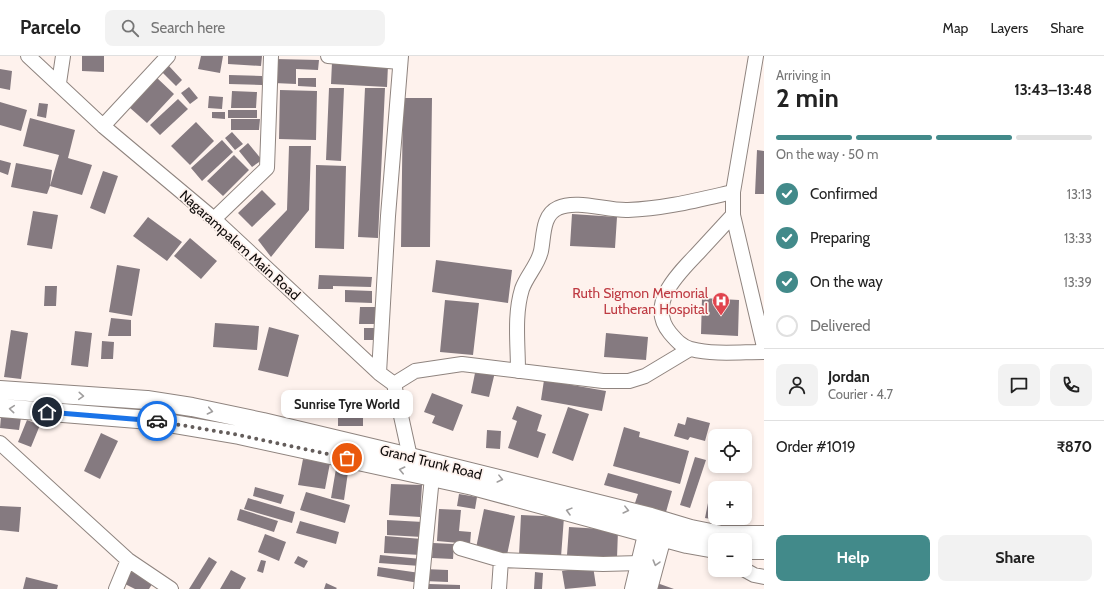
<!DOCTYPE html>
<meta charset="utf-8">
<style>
body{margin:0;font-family:Cabin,sans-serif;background:#f2f2f2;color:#222;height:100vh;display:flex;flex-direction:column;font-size:15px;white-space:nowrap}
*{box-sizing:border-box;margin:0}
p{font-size:13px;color:#767676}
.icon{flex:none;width:22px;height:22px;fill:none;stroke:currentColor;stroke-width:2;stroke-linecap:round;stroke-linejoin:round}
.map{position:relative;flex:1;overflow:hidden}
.drawer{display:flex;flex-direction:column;background:#fff;width:340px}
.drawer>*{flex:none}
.fabs{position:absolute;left:708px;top:373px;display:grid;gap:8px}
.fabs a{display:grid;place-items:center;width:44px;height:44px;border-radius:8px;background:#fff;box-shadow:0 2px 6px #0003;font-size:20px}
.pin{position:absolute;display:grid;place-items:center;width:34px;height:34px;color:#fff;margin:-17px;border:2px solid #fff;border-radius:50%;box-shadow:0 1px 4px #0007}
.courier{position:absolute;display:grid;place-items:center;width:40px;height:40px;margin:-20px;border:3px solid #1a73e8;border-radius:50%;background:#fff;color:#222;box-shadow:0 1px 5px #0007}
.bubble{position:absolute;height:28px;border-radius:8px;background:#fff;box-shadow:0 2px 6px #0003;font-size:13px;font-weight:800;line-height:28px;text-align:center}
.head em{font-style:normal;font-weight:800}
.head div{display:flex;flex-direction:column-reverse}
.head{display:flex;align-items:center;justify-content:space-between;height:68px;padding:0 12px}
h1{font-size:26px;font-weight:800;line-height:30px}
.bar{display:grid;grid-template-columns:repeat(4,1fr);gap:6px 4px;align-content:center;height:48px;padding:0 12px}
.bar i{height:5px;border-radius:3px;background:#e0e0e0}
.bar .current{background:#428a8a}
.bar p{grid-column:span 4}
.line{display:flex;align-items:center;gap:10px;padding:0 12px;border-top:1px solid #e0e0e0}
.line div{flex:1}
.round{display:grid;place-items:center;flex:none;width:42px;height:42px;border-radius:8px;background:#f2f2f2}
ol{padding:0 12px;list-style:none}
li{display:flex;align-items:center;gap:12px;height:44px}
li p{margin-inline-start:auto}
li .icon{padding:4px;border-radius:50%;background:#428a8a;color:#fff;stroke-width:4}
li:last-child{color:#767676}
li i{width:22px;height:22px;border:2px solid #e0e0e0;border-radius:50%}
.cta{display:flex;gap:8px;margin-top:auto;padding:8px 12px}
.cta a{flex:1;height:46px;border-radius:8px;background:#428a8a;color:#fff;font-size:16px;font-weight:800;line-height:46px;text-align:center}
.cta a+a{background:#f2f2f2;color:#222}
header{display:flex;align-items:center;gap:24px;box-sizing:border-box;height:56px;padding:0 20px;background:#fff;border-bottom:1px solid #e0e0e0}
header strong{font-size:19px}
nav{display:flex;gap:22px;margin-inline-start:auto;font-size:14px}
.search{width:280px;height:36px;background:#f2f2f2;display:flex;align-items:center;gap:10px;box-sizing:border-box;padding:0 14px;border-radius:8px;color:#767676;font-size:15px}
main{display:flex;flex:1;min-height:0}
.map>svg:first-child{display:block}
.building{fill:#857a80}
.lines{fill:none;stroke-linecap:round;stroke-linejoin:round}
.minor-casing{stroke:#8f847f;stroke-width:16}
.major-casing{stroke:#8f847f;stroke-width:20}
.minor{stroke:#fff;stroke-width:14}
.major{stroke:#fff;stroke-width:18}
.oneway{stroke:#a09e9e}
.done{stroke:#645d5b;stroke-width:4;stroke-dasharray:0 7.2}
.route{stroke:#1a73e8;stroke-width:5}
.labels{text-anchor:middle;stroke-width:3.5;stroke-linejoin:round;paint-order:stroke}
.street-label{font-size:14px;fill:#110d0c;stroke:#fef2ed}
.health-label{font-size:14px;fill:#be3a42;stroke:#fef2ed;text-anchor:end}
</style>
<header>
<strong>Parcelo</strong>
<div class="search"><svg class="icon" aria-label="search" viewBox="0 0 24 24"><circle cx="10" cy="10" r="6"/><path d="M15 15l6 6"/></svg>Search here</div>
<nav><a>Map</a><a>Layers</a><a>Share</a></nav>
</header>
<main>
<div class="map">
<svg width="764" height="533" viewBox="0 0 764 533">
<rect width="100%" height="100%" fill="#fef2ed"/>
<path class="building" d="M82,0H104V16L82,15Z
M201,0H223L220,17L198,13Z
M228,0H262L261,10L228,8Z
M275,3L319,4L318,14L296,13V28L274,27Z
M332,6L388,9L387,31L331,28Z
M169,10L182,24L176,30L162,16Z
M0,13L12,15L10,34L0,32Z
M229,19L262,20V29L229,28Z
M156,21L174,38L147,67L129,51Z
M298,22H316V31L298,30Z
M189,31L198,42L190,48L181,37Z
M329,32H344L341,105L326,104Z
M365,32H385L378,182L358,181Z
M280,34L317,35L316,84L279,83Z
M232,35L257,36L256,52H231Z
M209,40L223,41L222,53L208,52Z
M403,42H432L430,191H401Z
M178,43L188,53L160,79L150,69Z
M0,46L27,54L21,75L0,69Z
M39,47L48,48L46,62L37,60Z
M228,54H257V62H228Z
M212,56H225V63L212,62Z
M30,62L75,74L68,102L92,109L82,139L50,130L47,138L11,131L16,107L52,114L50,130L59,99L23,90Z
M231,63H260L259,74H231Z
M196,66L214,85L190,109L171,90Z
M232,76L243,88L235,94L225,82Z
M222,84L233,96L202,125L191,112Z
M248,87L262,104L252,111L239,95Z
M289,90H311L309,154L271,201L258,184L287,154Z
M757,94L764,95V138H755Z
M234,99L249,114L223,140L207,125Z
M0,104L11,107L8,119L0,116Z
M316,109L346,110L344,193L315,192Z
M103,115L118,120L105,158L90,152Z
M262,134L276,148L252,171L238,157Z
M33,155L58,159L52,193L27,189Z
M572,158L617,161L615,192L570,190Z
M148,161L182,186L167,205L133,180Z
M190,182L217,205L201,223L174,200Z
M436,204L512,214L508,247L432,236Z
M117,209L140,213L132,260L109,256Z
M319,219L372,221L371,231L333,230V233H318Z
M45,230H57L56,250H44Z
M345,234L372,235V247L345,246Z
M702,242L739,244L738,280L701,278Z
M445,244L479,247L473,299L440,296Z
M360,251H378V268H359Z
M111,262L131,264V280H108Z
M215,267L259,270L257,294L213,291Z
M269,271L299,279L288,321L258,314Z
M364,272H375V284H364Z
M11,274L28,277L21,323L4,321Z
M75,275L92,277L88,311L71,309Z
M606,277L648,281L646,304L604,301Z
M102,285L114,286L113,303H101Z
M476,312L495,316L489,341L471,337Z
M544,324L606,335L602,355L541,344Z
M338,337H363V370H338Z
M432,337L463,349L453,375L432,367L435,360L424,356Z
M517,350L542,359L537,375L546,378L538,402L508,392L517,365L512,363Z
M568,351L589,358L573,405L552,397Z
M1,360L21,362L19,374L0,372Z
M687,361L710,367L705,385L690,381L688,384L674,380L678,367L685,369Z
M27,364L40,369L31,391L18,386Z
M624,371L640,376L639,381L689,395L680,428L613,410Z
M487,374L501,375L500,393L486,392Z
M101,377L118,385L100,423L84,415Z
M695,401L706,404L690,452L680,449Z
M303,403L330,407L325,433L298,429Z
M337,407L349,409L344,444L331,442Z
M608,417L672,435L666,456L635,447L638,438L604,429Z
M391,428L422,429L420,461L389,459Z
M255,431L284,439L281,448L253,440Z
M306,436L350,449L345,467L300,454Z
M459,438L477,441L475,453L457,450Z
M248,442L295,456L292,467L244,453Z
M708,447L715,448V462H730L729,466L705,462Z
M0,450L21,451L19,476L0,474Z
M240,453L278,465L274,476L237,464Z
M439,453L461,454L459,475L471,476L470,488L437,485Z
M484,453L515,460L507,499L476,492Z
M521,459L564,461L561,501L519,499Z
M387,464L423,466L422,481L387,479Z
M300,465L339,476L336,488L296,477Z
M569,471L618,474L617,502L567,499Z
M265,478L286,486L279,505L258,496Z
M385,480L422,483L421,499L384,497Z
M433,487L454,488L453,503L432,502Z
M380,499L421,503L420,510L379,507Z
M298,500L308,505L304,512L294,507Z
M209,501L217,506L200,533H189Z
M261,504L266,505L263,517L257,515Z
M593,510L596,530L565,533L562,515Z
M378,511L420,517L419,527L377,520Z
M424,513L448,514V526L424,525Z
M132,514L154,525L149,533H135L125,528Z
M231,514L246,522L240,533H220Z
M535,516L543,517L542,533H534Z
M26,521L58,529L57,533H23Z
M326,527L337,532L336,533H324Z
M657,527L674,533H655Z
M429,528L460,529V533H429Z"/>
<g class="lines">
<defs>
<path id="minor" d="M28,0L103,70L214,163L379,317L394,328L410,401
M328,0L400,6
M756,0L733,136V159L764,291
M59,27L63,0
M103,70L168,0
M733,159C721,172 709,185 698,197C678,218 646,248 670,277C676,284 682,291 691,293C714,299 740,296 764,296
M214,163L267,112L271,0
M518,315C518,288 514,259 522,233C527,219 538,209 541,195C544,181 542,159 558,152C577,143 607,155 628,154C663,153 698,144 733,136
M379,317L388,160L401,0
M394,328L415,315L462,308L603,325H629L645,320L690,293
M0,387L128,504L171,533
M460,492L501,504L603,508L640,507
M745,514L754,519L764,521
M116,533L128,504
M421,533L432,421
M499,533L501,504"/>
<path id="major" d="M0,334L147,344L192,351L263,366L410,401L651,461L691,473L721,479H764
M0,352L150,364L239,379L473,430L687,488L715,493
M745,494H764
M634,533L650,466
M648,533L665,470"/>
</defs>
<use href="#minor" class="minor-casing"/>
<use href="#major" class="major-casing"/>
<use href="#minor" class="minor"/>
<use href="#major" class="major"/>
</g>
<defs><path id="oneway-chevron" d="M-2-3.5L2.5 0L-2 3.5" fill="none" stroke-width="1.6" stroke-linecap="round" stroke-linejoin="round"/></defs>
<g class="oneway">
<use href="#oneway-chevron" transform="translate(81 340) rotate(4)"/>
<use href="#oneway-chevron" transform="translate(12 353) rotate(-175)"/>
<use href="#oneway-chevron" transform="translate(210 355) rotate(12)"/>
<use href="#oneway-chevron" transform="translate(402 414) rotate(-167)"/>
<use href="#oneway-chevron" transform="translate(500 423) rotate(14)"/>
<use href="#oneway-chevron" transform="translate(626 454) rotate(14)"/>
<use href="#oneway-chevron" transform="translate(569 455) rotate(-165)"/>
<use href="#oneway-chevron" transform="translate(656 507) rotate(106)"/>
</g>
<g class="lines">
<path class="done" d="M157,365L239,379L347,402"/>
<path class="route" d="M47,356L157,365"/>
</g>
<defs>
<symbol id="hospital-pin" viewBox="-11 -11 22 30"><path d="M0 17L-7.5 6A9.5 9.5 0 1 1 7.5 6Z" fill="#e0444e" stroke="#fef2ed"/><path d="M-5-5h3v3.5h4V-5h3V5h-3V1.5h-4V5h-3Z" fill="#fff"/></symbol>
</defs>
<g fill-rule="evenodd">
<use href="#hospital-pin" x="711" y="235" width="20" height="27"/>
</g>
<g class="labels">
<g class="street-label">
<text transform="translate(240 189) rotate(42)" y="5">Nagarampalem Main Road</text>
<text transform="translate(431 406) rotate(14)" y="5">Grand Trunk Road</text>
</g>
<g class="health-label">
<text x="708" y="242">Ruth Sigmon Memorial<tspan x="708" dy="16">Lutheran Hospital</tspan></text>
</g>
</g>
</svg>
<div class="fabs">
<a><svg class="icon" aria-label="locate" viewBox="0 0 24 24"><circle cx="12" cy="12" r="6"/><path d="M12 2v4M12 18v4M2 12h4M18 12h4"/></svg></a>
<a>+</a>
<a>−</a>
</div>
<div class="pin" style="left:347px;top:402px;background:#ea580c"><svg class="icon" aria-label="bag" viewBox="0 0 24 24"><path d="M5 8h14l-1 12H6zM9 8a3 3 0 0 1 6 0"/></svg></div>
<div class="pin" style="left:47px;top:356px;background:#1f2937"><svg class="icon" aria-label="home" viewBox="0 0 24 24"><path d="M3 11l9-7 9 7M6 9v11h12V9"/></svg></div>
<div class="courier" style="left:157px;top:365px"><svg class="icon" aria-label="car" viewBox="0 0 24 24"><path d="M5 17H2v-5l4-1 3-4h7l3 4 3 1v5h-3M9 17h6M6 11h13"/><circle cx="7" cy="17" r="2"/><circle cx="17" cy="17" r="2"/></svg></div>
<div class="bubble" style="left:281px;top:334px;width:132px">Sunrise Tyre World</div>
</div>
<section class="drawer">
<div class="head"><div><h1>2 min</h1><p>Arriving in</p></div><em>13:43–13:48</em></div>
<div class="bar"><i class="current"></i><i class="current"></i><i class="current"></i><i></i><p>On the way · 50 m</p></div>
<ol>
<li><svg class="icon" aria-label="check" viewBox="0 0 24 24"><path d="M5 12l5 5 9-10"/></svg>Confirmed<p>13:13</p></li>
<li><svg class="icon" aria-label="check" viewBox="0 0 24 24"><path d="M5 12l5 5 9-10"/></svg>Preparing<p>13:33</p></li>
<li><svg class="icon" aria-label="check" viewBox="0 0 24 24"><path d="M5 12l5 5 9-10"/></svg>On the way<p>13:39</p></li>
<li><i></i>Delivered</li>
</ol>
<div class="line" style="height:72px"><a class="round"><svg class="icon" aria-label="person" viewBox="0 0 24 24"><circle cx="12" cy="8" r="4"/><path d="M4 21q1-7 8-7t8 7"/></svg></a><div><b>Jordan</b><p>Courier · 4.7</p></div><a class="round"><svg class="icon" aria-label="chat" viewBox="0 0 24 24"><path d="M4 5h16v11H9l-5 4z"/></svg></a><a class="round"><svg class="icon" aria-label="phone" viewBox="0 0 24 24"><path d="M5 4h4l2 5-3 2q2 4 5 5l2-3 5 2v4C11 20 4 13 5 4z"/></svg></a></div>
<div class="line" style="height:52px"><div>Order #1019</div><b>₹870</b></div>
<div class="cta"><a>Help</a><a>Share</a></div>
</section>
</main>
